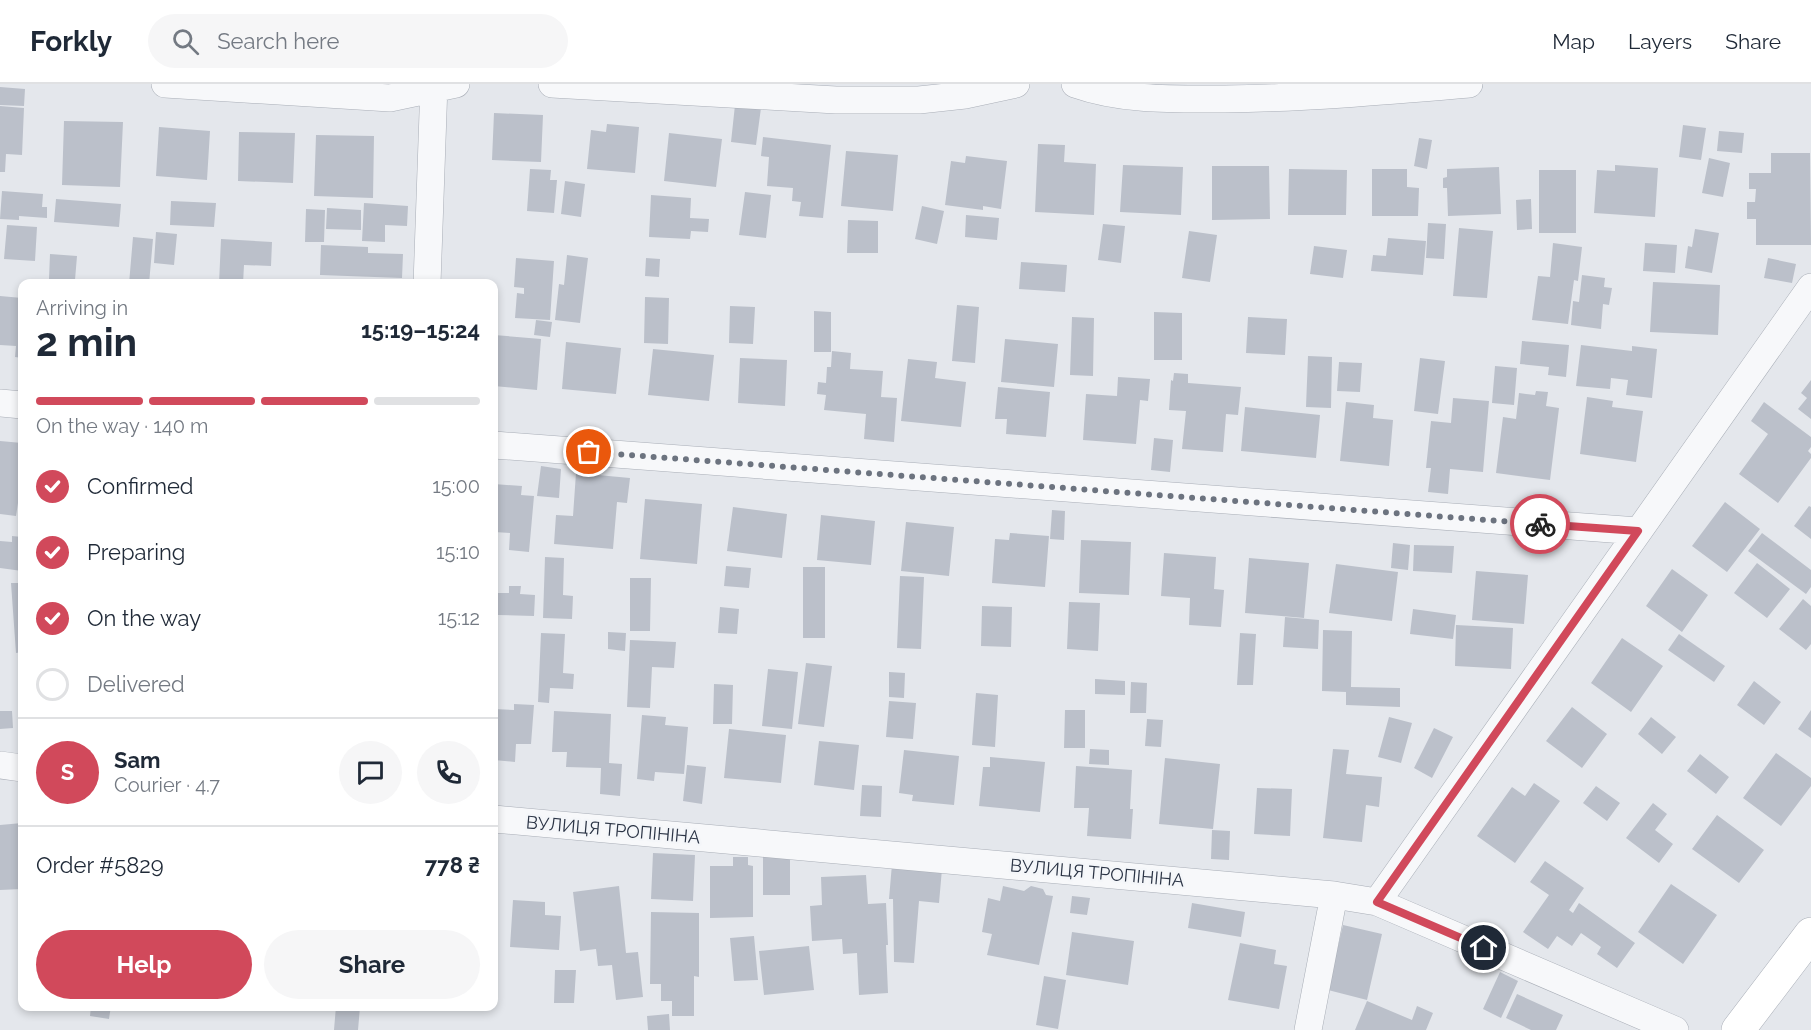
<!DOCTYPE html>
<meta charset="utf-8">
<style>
body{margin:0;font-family:Raleway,sans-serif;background:#f6f6f7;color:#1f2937;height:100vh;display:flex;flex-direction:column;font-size:22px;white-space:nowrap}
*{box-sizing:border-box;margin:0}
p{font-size:20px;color:#747a83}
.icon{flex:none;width:33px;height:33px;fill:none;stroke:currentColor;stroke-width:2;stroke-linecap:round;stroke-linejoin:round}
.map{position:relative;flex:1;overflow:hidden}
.sheet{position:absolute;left:18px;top:195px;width:480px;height:732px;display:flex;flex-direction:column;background:#fff;border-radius:12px;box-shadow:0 3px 9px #0003}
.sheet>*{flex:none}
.pin{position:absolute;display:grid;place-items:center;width:51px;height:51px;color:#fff;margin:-26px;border:3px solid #fff;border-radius:50%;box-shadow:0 2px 6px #0007}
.courier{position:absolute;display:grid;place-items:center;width:60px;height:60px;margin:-30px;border:4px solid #d1495b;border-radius:50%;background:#fff;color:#222;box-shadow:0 2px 8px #0007}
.head em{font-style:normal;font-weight:700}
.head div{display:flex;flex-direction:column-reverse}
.head{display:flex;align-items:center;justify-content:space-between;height:102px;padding:0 18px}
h1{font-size:39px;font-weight:700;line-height:45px}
.bar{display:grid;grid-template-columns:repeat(4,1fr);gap:9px 6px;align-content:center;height:72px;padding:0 18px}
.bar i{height:8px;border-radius:4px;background:#e0e1e3}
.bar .active{background:#d1495b}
.bar p{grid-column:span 4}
.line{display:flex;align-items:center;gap:15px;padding:0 18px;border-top:2px solid #e0e1e3}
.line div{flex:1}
.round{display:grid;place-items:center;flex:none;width:63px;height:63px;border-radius:32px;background:#f6f6f7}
ol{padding:0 18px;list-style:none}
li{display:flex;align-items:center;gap:18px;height:66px}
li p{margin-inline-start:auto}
li .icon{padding:6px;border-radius:50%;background:#d1495b;color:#fff;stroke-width:4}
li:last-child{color:#747a83}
li i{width:33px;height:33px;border:3px solid #e0e1e3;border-radius:50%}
.action{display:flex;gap:12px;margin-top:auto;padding:12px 18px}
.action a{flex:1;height:69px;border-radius:36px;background:#d1495b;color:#fff;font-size:24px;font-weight:700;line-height:69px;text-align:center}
.action a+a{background:#f6f6f7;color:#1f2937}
header{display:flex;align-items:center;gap:36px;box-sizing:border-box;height:84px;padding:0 30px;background:#fff;border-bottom:2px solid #e0e1e3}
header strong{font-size:28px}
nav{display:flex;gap:33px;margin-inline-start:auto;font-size:21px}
.search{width:420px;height:54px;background:#f6f6f7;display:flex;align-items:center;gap:15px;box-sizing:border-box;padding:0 21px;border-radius:33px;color:#747a83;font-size:22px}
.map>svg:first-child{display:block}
.building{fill:#bbc0ca}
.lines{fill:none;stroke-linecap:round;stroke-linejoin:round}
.street-casing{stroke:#a9aeb7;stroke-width:28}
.secondary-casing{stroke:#a9aeb7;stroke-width:34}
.street{stroke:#f7f8fa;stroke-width:27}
.secondary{stroke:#fff;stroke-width:33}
.done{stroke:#6c737f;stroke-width:6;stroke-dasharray:0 10.8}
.route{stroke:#d1495b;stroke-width:8}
.labels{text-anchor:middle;stroke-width:5;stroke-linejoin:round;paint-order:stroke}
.street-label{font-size:18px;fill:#2b3445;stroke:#f4f6f9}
</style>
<header>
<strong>Forkly</strong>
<div class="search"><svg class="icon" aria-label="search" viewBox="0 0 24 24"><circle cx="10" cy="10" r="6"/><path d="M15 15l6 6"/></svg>Search here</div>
<nav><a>Map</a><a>Layers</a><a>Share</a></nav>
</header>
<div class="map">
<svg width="1811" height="946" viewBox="0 0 1811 946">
<rect width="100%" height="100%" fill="#e4e7ec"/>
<path class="building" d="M0,3L25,5L24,22L0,21Z
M735,21L761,24L756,61L731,58Z
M0,22L24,24L22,71L6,70L5,88H0Z
M494,29L543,31L541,78L492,76Z
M64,37L123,38L120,103L62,101Z
M607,40L639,43L635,89L587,85L591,46L606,48Z
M1683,41L1706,44L1701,76L1679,73Z
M159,43L210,47L207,96L156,92Z
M1719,47L1744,49L1742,69L1717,67Z
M239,48L295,49L293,99L238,97Z
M669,49L722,55L716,103L664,97Z
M316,51L374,52L373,114L314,112Z
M763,53L831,61L823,134L799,132L801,118L792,117L793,104L767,102L769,73L761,72Z
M1419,54L1432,56L1427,85L1414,82Z
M1038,60L1065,61L1064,78L1096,80L1094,131L1035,128Z
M846,67L898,71L893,127L841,122Z
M1771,69H1810L1811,161H1756V135H1747V118H1755L1756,105H1749V89H1771Z
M966,72L1007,77L1001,125L983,122V126L945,121L951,77L965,79Z
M1709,74L1730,79L1723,113L1702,109Z
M1123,81L1183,83L1181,131L1120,128Z
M1615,81L1658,84L1655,133L1594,129L1597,86L1615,87Z
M1212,82H1269L1270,135L1212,136Z
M1499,83L1501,130L1448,132L1447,104H1443V94L1447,93V85Z
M530,85L551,86L550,96H557L554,129L527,127Z
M1289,85L1347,86L1346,131H1288Z
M1372,85H1407V103L1419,104L1418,132H1372Z
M1539,86H1576V149H1539Z
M565,97L585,100L581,133L561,130Z
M2,107L43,110L42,123H47V134L19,132V136L0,135Z
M745,108L771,111L766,154L739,151Z
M651,111L691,114L690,134L709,135L708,148L691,147L690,155L649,153Z
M56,115L121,120L119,143L54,138Z
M1531,115L1532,145L1517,146L1516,116Z
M171,117L216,119L214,143L170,141Z
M364,119L408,122L407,142L385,141V158L362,157Z
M922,122L944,127L937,160L915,155Z
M327,124L361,126V146L326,145Z
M306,125L325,126L324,158H305Z
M966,131L999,134L997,156L965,153Z
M848,136L878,137V169H847Z
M1428,139L1446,140L1444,175L1426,174Z
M1103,140L1125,142L1121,179L1098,176Z
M7,141L37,143L35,177L4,175Z
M1459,144L1493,147L1487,214L1453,212Z
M1695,145L1719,149L1712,189L1685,184L1688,162L1692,163Z
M1189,147L1217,151L1210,198L1182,194Z
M156,148L177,150L174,181L154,179Z
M133,153L153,155L149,200H129Z
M1388,154L1426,157L1423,191L1371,187L1373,171L1386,172Z
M221,155L272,158L271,182L244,181L243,200H219Z
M1553,159L1582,163L1578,197L1574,196L1568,240L1532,236L1538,192L1550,193Z
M1645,159L1677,161L1675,189L1643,187Z
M321,161L368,163V169L403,170L402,194L320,191Z
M1314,162L1347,166L1343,194L1310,190Z
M50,170L77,172L75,196L49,195Z
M567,171L588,174L580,239L555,236L559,200L564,201Z
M516,174L554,177L550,236L515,234L517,209L524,210V204L514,203Z
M646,174L660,175L659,193L645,192Z
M1768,174L1796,180L1792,199L1764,194Z
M1021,178L1067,181L1065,208L1019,205Z
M1582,191L1605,194L1604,203L1612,204L1609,221L1603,220L1601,245L1571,241L1573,217L1579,218Z
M78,195L117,198V200H77Z
M1653,198L1720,201L1718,251L1650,248Z
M0,212L22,214V274L15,273L16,262L0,261Z
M645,213L669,214L668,260L644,259Z
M957,221L979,223L975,279L952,277Z
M730,222L755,223L753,260L729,259Z
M814,227L831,228V268H814Z
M1154,228L1182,229V276H1154Z
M1072,233L1094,234L1093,292L1070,291Z
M1248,233L1287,235L1285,271L1246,269Z
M536,236L552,238L550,253L534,251Z
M494,251L541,255L537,306L494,302Z
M1005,255L1058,260L1054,303L1001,298Z
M1522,257L1569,261L1566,293L1548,291L1549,283L1520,280Z
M566,258L621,264L616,310L562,305Z
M1581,261L1632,267V262L1657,265L1652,314L1626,311L1628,296L1611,294L1610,305L1576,302Z
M653,265L714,271L709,317L648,311Z
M832,267L851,269L850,285L883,287L881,313L897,314L894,358L864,355L866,330L824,326L826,311L817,310L818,298L826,299L827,283H831Z
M1308,272L1332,273L1331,324L1306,323Z
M740,274L787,276L785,322L738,319Z
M1420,274L1445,277L1438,330L1414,327Z
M908,275L937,278L935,294L966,298L961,343L901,337Z
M1339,278L1362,279L1360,308L1337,307Z
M1495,282L1517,284L1514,321L1492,319Z
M1174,289L1188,290V299L1241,303L1238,331L1226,330L1223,368L1182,365L1186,327L1169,326L1171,296L1173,297Z
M1118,293L1150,295L1148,317L1140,316L1136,360L1083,356L1086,310L1117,312Z
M1811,296V335L1798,325L1807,314L1801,309Z
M998,303L1050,308L1046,353L1006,350L1007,335H995Z
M1536,307L1548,308L1546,322L1559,324L1550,396L1496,389L1503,333L1516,335L1519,309L1535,311Z
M1587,313L1613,317L1612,323L1643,327L1636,378L1580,370Z
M1453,314L1489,317L1483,388L1450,385L1448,410L1428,408L1431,384H1426L1431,337L1451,339Z
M1346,318L1374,321L1373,334L1393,336L1389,382L1340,377Z
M1764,318L1811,353V363L1808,367L1811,370V374L1778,419L1739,390L1768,350L1751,337Z
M1245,323L1320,331L1316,374L1241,367Z
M1154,354L1173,356L1170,388L1151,386Z
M0,357L22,359V420L18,419L16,432L0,430Z
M541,382L561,385L559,414L537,412Z
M576,389L630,394L627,419L617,418L613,465L554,460L556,431L573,432Z
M494,400L522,402L521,411L534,412L529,468L509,466L510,449L494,448Z
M645,415L702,420L697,480L640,475Z
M1725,418L1760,445L1727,488L1692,462Z
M1809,422L1811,423V455L1794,442Z
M733,423L787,430L782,474L727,467Z
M1052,426L1065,427L1064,456L1050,455Z
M821,431L875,437L871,481L817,476Z
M906,438L954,443L949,492L901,487Z
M1010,449L1049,452L1045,503L992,499L995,455L1009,456Z
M1762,449L1811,486V503L1806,510L1748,467Z
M12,452L22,453V487L0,484V457L12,458Z
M1081,456L1131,458L1129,511L1079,509Z
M1393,459L1410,461L1408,486L1391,484Z
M1414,461L1454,462L1452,489L1413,487Z
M1164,469L1216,473L1214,505L1224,506L1221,543L1189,541L1190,514L1161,512Z
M545,473L564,474L563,511L573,512L572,535L543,534Z
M1249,474L1309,479L1304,534L1245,529Z
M1757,479L1790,505L1767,534L1734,509Z
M1336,480L1398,488L1392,537L1329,529Z
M726,482L751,484L749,504L724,502Z
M803,483H825V554H803Z
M1672,485L1708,511L1682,548L1646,522Z
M1476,487L1528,491L1524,540L1472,536Z
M900,492L924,493L921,565L897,564Z
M630,494H651L650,547H630Z
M11,499H22V568L16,569Z
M509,502H521L520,510L535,511L534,532L498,531V509H509Z
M1803,515L1811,522V560L1806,566L1779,545Z
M1069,518L1100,519L1098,567L1067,565Z
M982,522L1012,523L1011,563L981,562Z
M720,523L739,525L737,550L718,549Z
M1413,525L1456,531L1453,555L1410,550Z
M1285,533L1319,536L1318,565L1283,563Z
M1456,541L1513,544L1511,585L1455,582Z
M1323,546L1352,547L1351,603L1400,604V623L1346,621V608L1322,607Z
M608,548L626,549L625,567L608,565Z
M541,549L565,550L563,589L574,590L573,605L550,604L549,619L538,618Z
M1240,549L1256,550L1253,601H1237Z
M1679,550L1725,582L1714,598L1668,566Z
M1622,554L1663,582L1631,628L1591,599Z
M630,556L676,558L674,584L652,583L650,624L627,623Z
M806,579L832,582L824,643L798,640Z
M768,585L798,588L792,645L762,642Z
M889,588L905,589L904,614L889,613Z
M1095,595L1125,597V611L1095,610Z
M1754,597L1781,618L1764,641L1737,621Z
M1131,598L1147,599L1146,629H1130Z
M714,600L733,601L732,640H713Z
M976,609L998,611L995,663L972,661Z
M889,617L916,619L913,655L886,653Z
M514,620L534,621L531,660H516L515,678L494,676V625L514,626Z
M1572,623L1607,650L1582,684L1546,657Z
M1065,626H1085V664H1064Z
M1811,626V654L1798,645Z
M0,627H12L13,644L0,645Z
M554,627L611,630L609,679L622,680L620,712L600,710L601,684L566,683L567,668H552Z
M642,631L666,633L665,641L688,643L684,690L655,688L654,697L637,695Z
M1389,633L1412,639L1401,679L1378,673Z
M1651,633L1676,653L1662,670L1638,650Z
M1147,635L1163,636L1161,663L1145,662Z
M1434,644L1453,653L1432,694L1414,684Z
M729,645L786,651L781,699L724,694Z
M819,657L859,661L854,706L814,701Z
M1090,665L1109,666V681L1089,680Z
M1333,665L1349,666L1346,690L1382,693L1379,723L1366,721L1362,758L1323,754Z
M904,666L959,672L954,721L912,717L913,711L899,709Z
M1776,669L1811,694V702L1781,742L1743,714Z
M1700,670L1729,693L1716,710L1687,687Z
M990,673L1045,678L1040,728L979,722L983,683H990Z
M1165,674L1220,680L1213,745L1159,740Z
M687,681L706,683L702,720L683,717Z
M1076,682L1132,686L1130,725H1133L1131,755L1087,752L1089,724H1074Z
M1534,699L1560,717L1515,779L1477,752L1512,703L1525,712Z
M862,701L882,702L881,733L860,732Z
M1596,702L1620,719L1607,737L1583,719Z
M1257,704L1292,705L1290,752L1254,750Z
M1653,719L1667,730L1655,746L1673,760L1659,779L1626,754Z
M1717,731L1764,766L1739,799L1692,765Z
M22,739V805L0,806V741Z
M1212,746L1230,747L1229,776L1211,775Z
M653,769L695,771L693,817L651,815Z
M763,772H790V811H763Z
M733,773H748V781L753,782V833L710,834V782H733Z
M1545,777L1584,804L1569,826L1573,829L1579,819L1635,859L1617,884L1597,870L1601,863L1581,849L1572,862L1557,852L1548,865L1523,848L1549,811L1530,798Z
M892,780L942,785L939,819L919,817L914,879L894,878L893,815H889Z
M866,791L868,820L886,819L888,861H886L888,909L859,911L857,869L843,870L842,855L812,857L810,822L822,821L821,793Z
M1671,800L1717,831L1683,880L1638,848Z
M619,802L626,869L638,868L643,913L616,916L612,881L598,882L596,865L580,867L573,808Z
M1003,802L1024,807L1031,802L1043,805L1046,811L1053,812L1039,881L987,871L992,850L982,848L988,814L1000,817Z
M1072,812L1090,814L1087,831L1070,829Z
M513,816L545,818V831L561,832L559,866L510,863Z
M1192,819L1245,828L1241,853L1188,844Z
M651,828L699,829V893L694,892V932H672V917H661V900H650Z
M1343,841L1382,850L1367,916L1328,906Z
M1072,848L1134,857L1128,901L1066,891Z
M754,852L758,896L734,897L730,854Z
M1240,859L1276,866L1274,880L1287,882L1279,925L1228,916Z
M809,862L814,906L764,911L759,867Z
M555,886H576L574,919H554Z
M1500,888L1518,897L1501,934L1483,925Z
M1044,892L1066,896L1058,945L1036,941Z
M1517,910L1563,931L1556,946H1531L1506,934Z
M1367,917L1412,936L1417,922L1433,929L1426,946H1355Z
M91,922H111L109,935L90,932Z
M336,922L360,923L358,946H334Z
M669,930L670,946H648L647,932Z"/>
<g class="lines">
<defs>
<path id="street" d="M165,0L390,14L456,0
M552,0L836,16H919L965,11L1016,0
M1075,0C1123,17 1175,15 1225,15C1307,14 1387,7 1469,0
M427,200L434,0
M0,319L22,321
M494,361L1638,447
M0,681L22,684
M494,735L1334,811L1377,818L1675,946
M1377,818L1811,203
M1308,946L1334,811"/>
<path id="secondary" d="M1738,946L1811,850"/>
</defs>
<use href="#street" class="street-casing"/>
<use href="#secondary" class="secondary-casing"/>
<use href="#street" class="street"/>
<use href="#secondary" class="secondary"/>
</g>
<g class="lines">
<path class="done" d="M589,368L1540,440"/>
<path class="route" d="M1484,864L1377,818L1638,447L1540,440"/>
</g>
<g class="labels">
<g class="street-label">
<text transform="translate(613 746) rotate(5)" y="6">ВУЛИЦЯ ТРОПІНІНА</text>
<text transform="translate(1097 789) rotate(5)" y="6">ВУЛИЦЯ ТРОПІНІНА</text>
</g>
</g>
</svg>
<div class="pin" style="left:589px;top:368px;background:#ea580c"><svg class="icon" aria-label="bag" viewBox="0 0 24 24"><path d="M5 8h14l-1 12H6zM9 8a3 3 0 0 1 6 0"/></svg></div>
<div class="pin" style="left:1484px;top:864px;background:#1f2937"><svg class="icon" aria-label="home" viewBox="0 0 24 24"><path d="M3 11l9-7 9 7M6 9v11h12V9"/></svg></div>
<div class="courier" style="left:1540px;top:440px"><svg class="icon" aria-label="bike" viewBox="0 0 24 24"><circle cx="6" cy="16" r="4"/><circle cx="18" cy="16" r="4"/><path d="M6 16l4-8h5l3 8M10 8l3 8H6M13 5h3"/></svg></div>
<section class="sheet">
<div class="head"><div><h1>2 min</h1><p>Arriving in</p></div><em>15:19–15:24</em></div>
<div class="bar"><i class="active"></i><i class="active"></i><i class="active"></i><i></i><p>On the way · 140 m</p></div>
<ol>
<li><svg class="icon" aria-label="check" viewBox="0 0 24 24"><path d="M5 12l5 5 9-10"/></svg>Confirmed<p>15:00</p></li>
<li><svg class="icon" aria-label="check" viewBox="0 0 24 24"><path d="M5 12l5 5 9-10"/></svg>Preparing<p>15:10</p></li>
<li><svg class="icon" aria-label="check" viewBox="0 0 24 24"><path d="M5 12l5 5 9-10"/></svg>On the way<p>15:12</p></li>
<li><i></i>Delivered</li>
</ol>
<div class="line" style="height:108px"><b class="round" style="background:#d1495b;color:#fff">S</b><div><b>Sam</b><p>Courier · 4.7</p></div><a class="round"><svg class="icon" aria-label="chat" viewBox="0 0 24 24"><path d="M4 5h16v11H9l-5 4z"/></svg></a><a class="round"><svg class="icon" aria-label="phone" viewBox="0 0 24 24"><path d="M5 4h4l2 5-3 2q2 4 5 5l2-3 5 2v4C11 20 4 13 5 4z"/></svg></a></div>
<div class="line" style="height:78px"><div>Order #5829</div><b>778 ₴</b></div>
<div class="action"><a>Help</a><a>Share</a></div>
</section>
</div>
